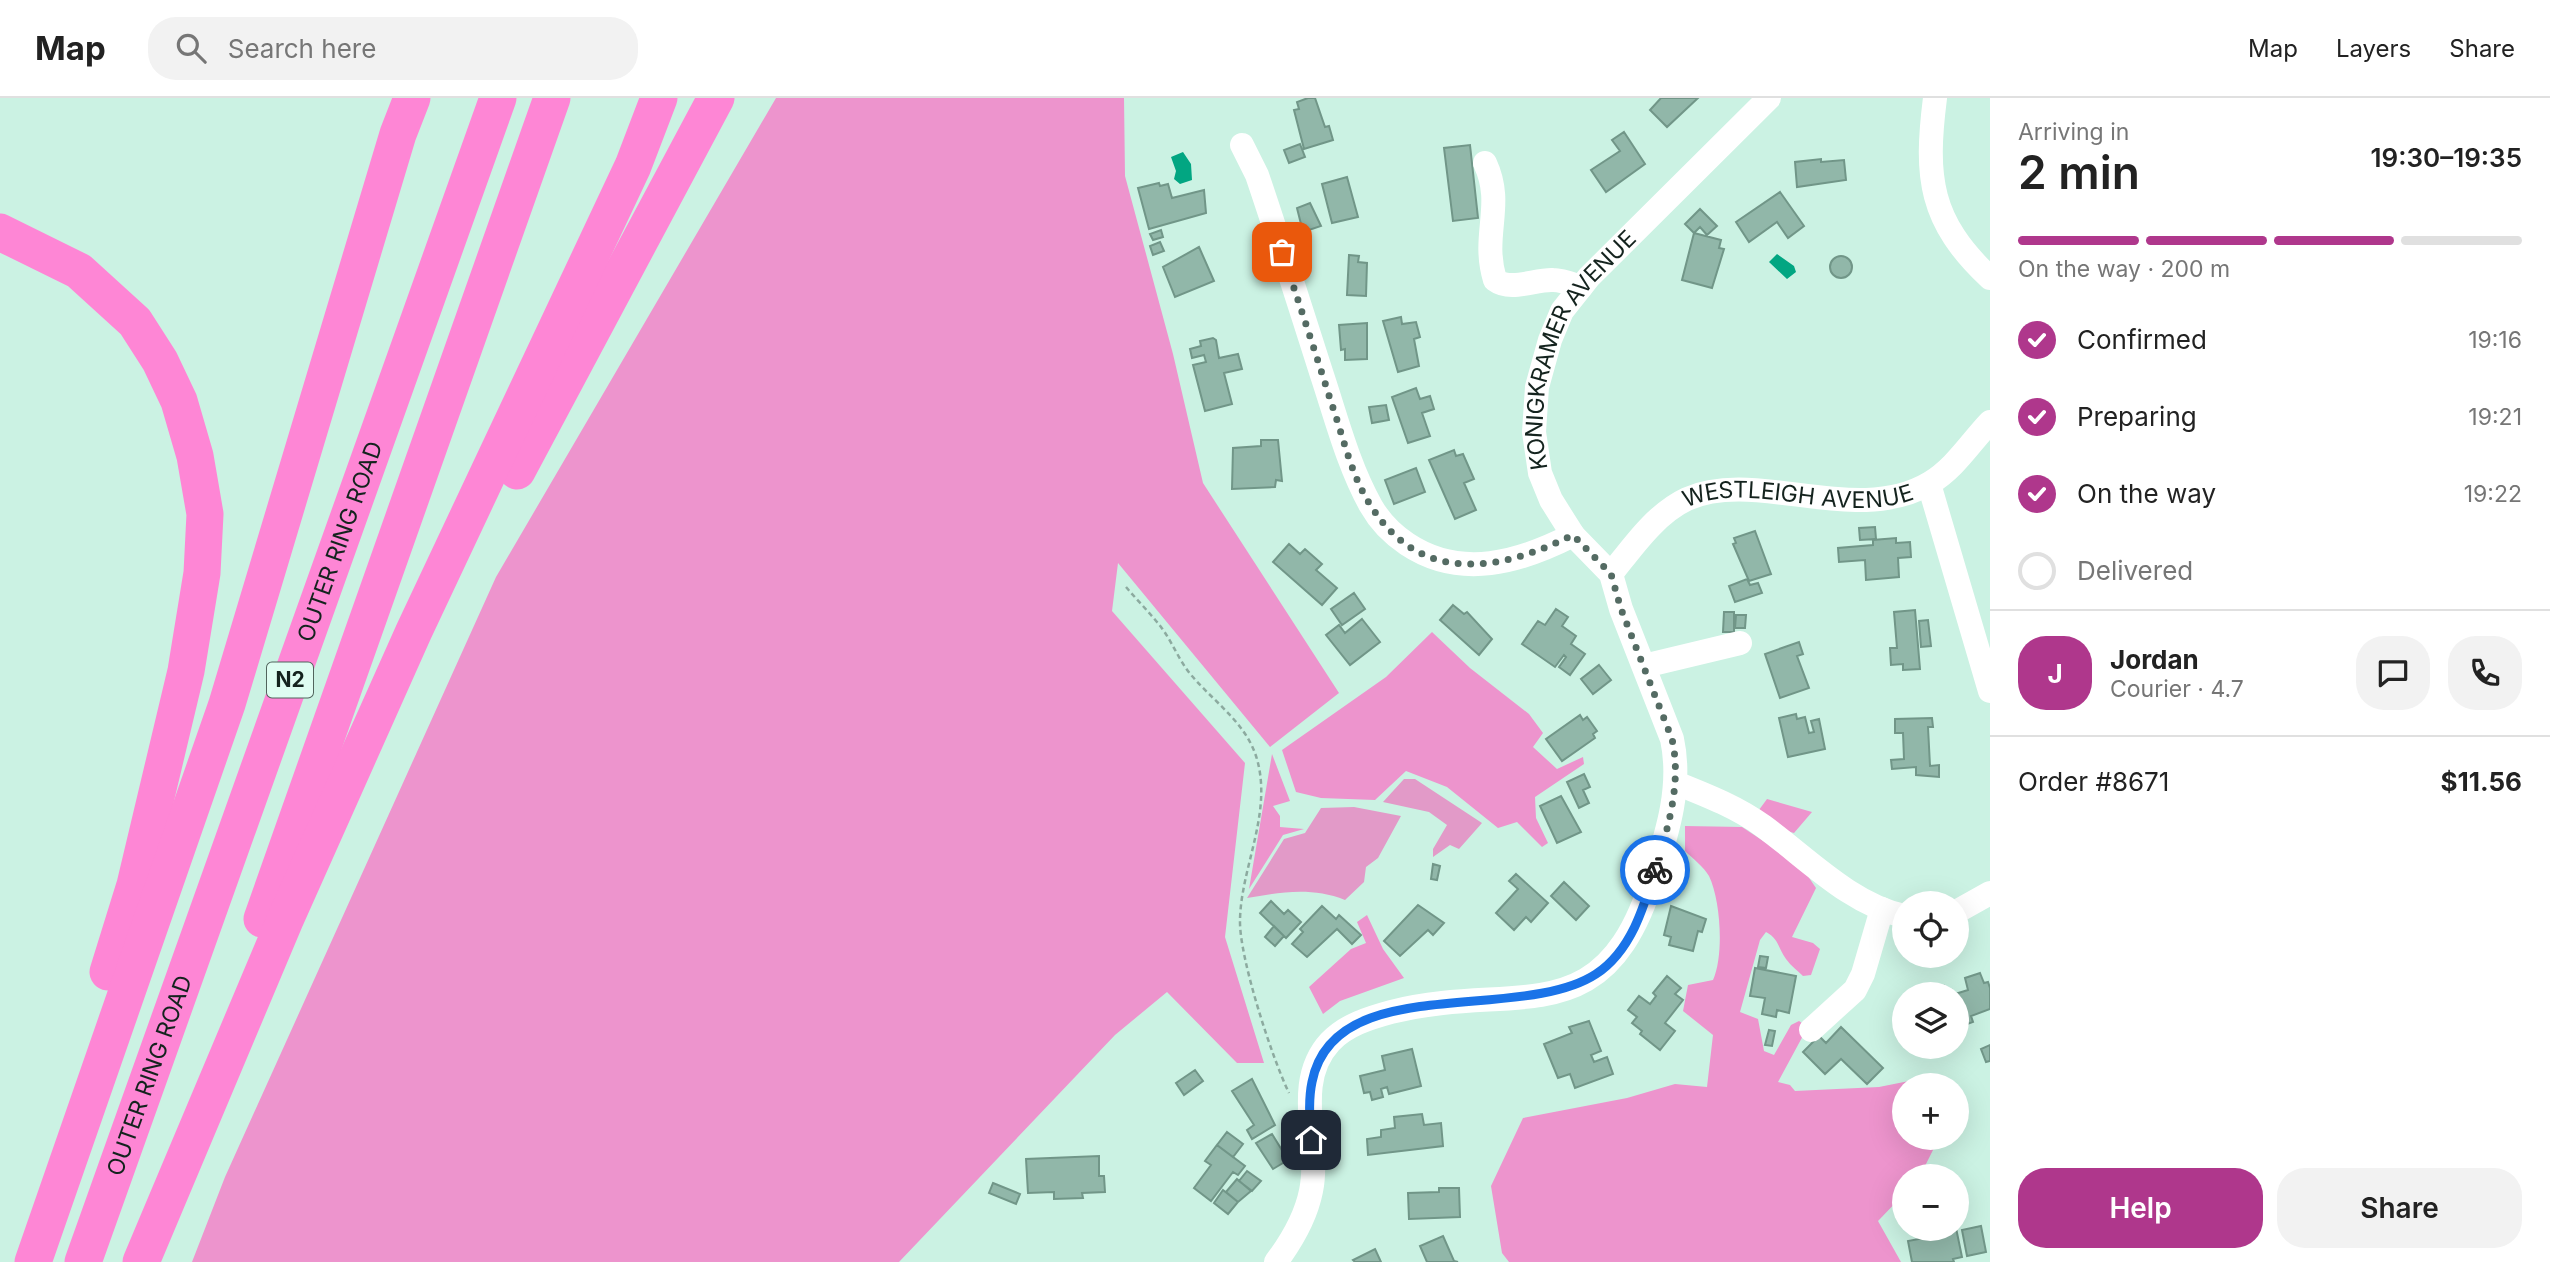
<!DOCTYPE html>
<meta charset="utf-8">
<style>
body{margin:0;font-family:Inter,sans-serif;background:#f2f2f2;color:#222;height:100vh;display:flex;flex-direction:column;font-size:26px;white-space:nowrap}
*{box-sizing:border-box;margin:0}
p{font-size:23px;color:#767676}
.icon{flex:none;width:38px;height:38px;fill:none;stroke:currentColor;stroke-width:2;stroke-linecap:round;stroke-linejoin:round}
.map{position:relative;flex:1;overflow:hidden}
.side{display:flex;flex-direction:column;background:#fff;width:560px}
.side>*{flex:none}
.fabs{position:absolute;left:1892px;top:793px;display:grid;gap:14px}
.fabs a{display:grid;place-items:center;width:77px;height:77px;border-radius:50%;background:#fff;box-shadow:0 7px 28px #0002;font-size:35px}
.pin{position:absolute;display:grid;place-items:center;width:60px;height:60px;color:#fff;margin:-30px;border-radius:14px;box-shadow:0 4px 10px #0006}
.courier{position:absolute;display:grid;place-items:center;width:70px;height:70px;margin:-35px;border:5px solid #1a73e8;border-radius:50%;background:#fff;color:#222;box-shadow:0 2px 9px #0007}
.summary em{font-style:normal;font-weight:600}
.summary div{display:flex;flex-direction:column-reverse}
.summary{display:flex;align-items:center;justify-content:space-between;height:119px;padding:0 28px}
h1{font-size:46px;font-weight:600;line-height:52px}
.bar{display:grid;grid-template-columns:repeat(4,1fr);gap:10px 7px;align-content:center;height:84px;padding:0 28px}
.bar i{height:9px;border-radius:5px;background:#e0e0e0}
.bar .selected{background:#af378c}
.bar p{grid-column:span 4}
.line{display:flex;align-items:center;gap:18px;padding:0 28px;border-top:2px solid #e0e0e0}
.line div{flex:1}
.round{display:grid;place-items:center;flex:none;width:74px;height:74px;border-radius:28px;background:#f2f2f2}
ol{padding:0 28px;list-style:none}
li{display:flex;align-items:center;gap:21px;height:77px}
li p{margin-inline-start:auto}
li .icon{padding:7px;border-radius:50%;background:#af378c;color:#fff;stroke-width:4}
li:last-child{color:#767676}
li i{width:38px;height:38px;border:4px solid #e0e0e0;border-radius:50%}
.action{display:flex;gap:14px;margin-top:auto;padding:14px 28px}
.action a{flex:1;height:80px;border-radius:28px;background:#af378c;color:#fff;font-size:28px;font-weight:600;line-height:80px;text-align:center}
.action a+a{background:#f2f2f2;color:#222}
header{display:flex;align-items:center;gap:42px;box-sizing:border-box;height:98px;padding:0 35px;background:#fff;border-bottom:2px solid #e0e0e0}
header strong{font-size:33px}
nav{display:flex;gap:38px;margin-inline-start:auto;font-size:24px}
.search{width:490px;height:63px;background:#f2f2f2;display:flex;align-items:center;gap:18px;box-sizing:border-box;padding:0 24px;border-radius:28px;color:#767676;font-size:26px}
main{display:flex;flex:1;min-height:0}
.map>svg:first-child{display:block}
.green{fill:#e29ac8}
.forest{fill:#ed94cd}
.water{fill:#02a682}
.building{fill:#91b7a9;stroke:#719688;stroke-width:2}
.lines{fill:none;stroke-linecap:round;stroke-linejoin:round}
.path{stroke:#8caa9f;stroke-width:2.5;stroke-dasharray:5 3.5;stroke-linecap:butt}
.minor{stroke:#fff;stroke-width:24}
.highway{stroke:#fe86d5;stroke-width:37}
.done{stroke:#546b63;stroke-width:7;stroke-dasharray:0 12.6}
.route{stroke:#1a73e8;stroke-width:9}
.labels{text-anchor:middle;stroke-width:5;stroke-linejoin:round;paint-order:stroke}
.shield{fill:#defdf1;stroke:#51645d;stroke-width:2}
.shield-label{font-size:21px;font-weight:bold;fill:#14231e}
.street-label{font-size:23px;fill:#14231e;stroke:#defdf1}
</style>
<header>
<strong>Map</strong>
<div class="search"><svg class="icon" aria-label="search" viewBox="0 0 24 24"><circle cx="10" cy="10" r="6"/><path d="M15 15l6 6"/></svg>Search here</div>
<nav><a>Map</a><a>Layers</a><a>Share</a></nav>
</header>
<main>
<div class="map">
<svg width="1990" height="1164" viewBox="0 0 1990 1164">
<rect width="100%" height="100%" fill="#cbf2e3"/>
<path class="green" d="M1404,681H1415L1482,725L1459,751L1450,747L1433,759V751L1447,727L1429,714L1383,704Z
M1354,709L1401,718L1378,760L1366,769L1364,784L1345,802C1312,789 1281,794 1247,800L1284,741L1305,735L1321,710Z"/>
<path class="forest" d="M776,0H1124L1125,78L1173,256L1203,385L1339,595L1270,649L1118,465L1112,513L1245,665L1225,839L1264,965H1237L1167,894L1115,937L899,1164H192L225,1079L496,479Z
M1432,534L1470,570L1529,616L1543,635L1533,649L1557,671L1583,659L1584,666L1535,699L1536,720L1548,745L1542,749L1517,724L1498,730L1447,689L1406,673L1375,702L1321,700L1296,694L1282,652L1386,579Z
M1272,656L1290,703L1273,708L1280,718V729L1304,731L1283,737L1249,791Z
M1767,701L1812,714L1794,735L1771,728L1756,716Z
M1685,728L1742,729L1801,768L1816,790L1792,839L1813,845L1820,851L1811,877L1803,878C1798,873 1791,868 1786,861C1778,850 1779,841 1766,834L1760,842L1740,914L1758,921L1764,953L1774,957L1791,927L1799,923L1805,927V934L1778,984L1790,987L1795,993L1879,989L1924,980L1937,987H1904V1040H1939L1920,1078H1904V1096L1878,1123L1901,1164H1509L1502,1155L1491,1088L1523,1020L1627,1000L1675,986L1707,989L1713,937L1683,913L1688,887L1713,882C1724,858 1721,803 1709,778C1704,769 1692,760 1685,753Z
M1367,817L1383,851L1404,880L1340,903L1323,916L1309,889L1351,851L1366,845L1357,824Z"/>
<path class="water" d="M1183,54L1191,66L1192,82L1180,86L1174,81L1176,73L1171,59Z
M1777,156L1794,168L1796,174L1787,181L1769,164Z"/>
<path class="building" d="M1308,0H1315L1325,29L1329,28L1333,42L1304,51L1294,12L1299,11L1297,4Z
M1661,0H1698L1667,29L1650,12Z
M1624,34L1645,66L1606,94L1591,72L1620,53L1612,42Z
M1300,46L1305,59L1289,65L1284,52Z
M1470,47L1478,120L1453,123L1444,50Z
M1821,61V64L1844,62L1846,82L1797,89L1795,64Z
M1347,79L1358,119L1332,125L1322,86Z
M1159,85L1160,88L1168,86L1172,100L1204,92L1206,115L1149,131L1138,90Z
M1780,94L1804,128L1788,140L1777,124L1749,144L1736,124Z
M1310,105L1321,128L1303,134L1297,110Z
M1700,111L1717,128L1707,137L1700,129L1694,135L1685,126Z
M1161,132L1163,139L1153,142L1150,136Z
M1694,135L1721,142L1719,150L1724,151L1712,190L1682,182Z
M1160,144L1164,153L1153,157L1150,148Z
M1199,149L1214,183L1175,199L1163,169Z
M1349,157L1359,158L1358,164L1367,165L1366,198L1347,197Z
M1830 169a11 11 0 1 1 22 0a11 11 0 1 1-22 0Z
M1401,219L1402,226L1416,224L1420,239L1414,241L1419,268L1398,274L1383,223Z
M1367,225V261L1345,262V251L1341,252L1339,227Z
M1213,240L1216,242L1219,260L1238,256L1242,271L1224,275L1232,306L1205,313L1193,267L1206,264L1204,257L1192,260L1190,251L1201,248L1200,243Z
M1416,290L1420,301L1430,298L1434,311L1422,315L1430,338L1408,345L1392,299Z
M1386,307L1389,322L1372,325L1369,309Z
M1261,342H1278L1282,383L1276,382L1275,389L1232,391L1233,350L1261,348Z
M1454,352L1456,358L1463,356L1474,381L1464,385L1476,412L1455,421L1429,362Z
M1416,370L1425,394L1394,406L1385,382Z
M1875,429L1876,441L1860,442L1859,430Z
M1755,433L1771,476L1749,483L1733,446L1736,445L1734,440Z
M1896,440V445L1910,444L1911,459L1898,460L1899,479L1866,482L1865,462L1839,464L1838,450L1873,447V442Z
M1289,446L1300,456L1305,451L1322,466L1316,472L1337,490L1322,507L1273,464Z
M1747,481L1750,487L1758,485L1762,495L1735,504L1729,488Z
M1354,495L1365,511L1342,527L1331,511Z
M1453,507L1464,516L1467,514L1492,541L1479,557L1440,522Z
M1556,511L1568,519L1562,528L1576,538L1571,546L1585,556L1570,577L1559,569L1566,559L1564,557L1555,569L1522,546L1538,523L1545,527Z
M1915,512L1920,571L1903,572V566L1891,567L1890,550H1897L1894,514Z
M1724,514H1734V534H1723Z
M1736,517H1746L1745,530H1735Z
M1362,521L1380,544L1350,567L1326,537L1339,527L1345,535Z
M1928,522L1931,548L1921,549L1919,523Z
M1799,544L1803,556L1797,558L1809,590L1780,600L1765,556Z
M1599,567L1611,582L1593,596L1581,581Z
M1796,616L1797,621L1805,619L1809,635L1814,634L1811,623L1819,621L1825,651L1788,659L1779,620Z
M1580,617L1583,622L1587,619L1597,633L1593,636L1595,640L1562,663L1546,641Z
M1932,620L1933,629H1928L1930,668L1939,667V679L1916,677V669L1892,671L1891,662L1904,661L1903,635H1895V621Z
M1584,676L1590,689L1583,692L1589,705L1579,710L1567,684Z
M1561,698L1581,734L1557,745L1540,708Z
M1433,766L1440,768L1437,782L1431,781Z
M1516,776L1548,805L1531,824L1526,819L1514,832L1496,815L1518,791L1509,783Z
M1564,784L1589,808L1576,822L1551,798Z
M1271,803L1284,816L1288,812L1301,824L1286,840L1260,815Z
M1418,807L1444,825L1433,837L1428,832L1400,858L1384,843Z
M1322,808L1336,821L1339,817L1361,837L1352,846L1337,831L1307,859L1292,846L1303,834L1300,831Z
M1671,808L1706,821L1702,834L1698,833L1693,853L1669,847L1671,839L1664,837Z
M1274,828L1284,838L1275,848L1265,839Z
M1760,858L1768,859L1766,870L1758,869Z
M1755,870L1796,878L1789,915L1777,912L1776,919L1762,916L1765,900L1750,898Z
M1980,875L1984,885L1988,884L1990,890V911L1971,918L1973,924L1956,930L1955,896L1968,892L1965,880Z
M1667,878L1681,890L1675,896L1683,902L1665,925L1675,933L1660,952L1640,936L1642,933L1632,925L1637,919L1628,912L1639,898L1650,906L1656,898L1653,895Z
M1944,888L1946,894L1952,892L1954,896H1927Z
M1589,923L1601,953L1591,957L1594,964L1607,959L1613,976L1575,990L1570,976L1558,980L1544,946L1572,935L1569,929Z
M1841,929L1883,970L1867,986L1841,961L1825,976L1803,954L1819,938L1826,945Z
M1769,932L1775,933L1772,948L1765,947Z
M1990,947V963L1986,964L1981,951Z
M1412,951L1421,988L1389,996L1387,989L1381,991L1383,999L1372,1002L1370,994L1364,995L1360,978L1385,972L1382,958Z
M1195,972L1203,983L1184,997L1176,985Z
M1252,981L1275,1027L1252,1041L1247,1032L1254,1027L1232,993Z
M1422,1016L1424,1027L1441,1025L1443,1048L1368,1057L1367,1041L1381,1039V1032L1395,1030L1394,1019Z
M1227,1034L1243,1046L1233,1059L1217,1047Z
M1272,1036L1288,1062L1273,1071L1256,1045Z
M1217,1047L1245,1068L1238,1077L1233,1074L1211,1103L1194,1090L1211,1067L1205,1063Z
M1099,1058V1078H1104L1105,1094L1082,1095L1083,1100L1054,1101V1094L1028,1095L1026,1061Z
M1247,1073L1261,1083L1252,1093L1239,1083Z
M1237,1081L1251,1093L1238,1104L1226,1094Z
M993,1085L1020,1096L1016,1106L989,1095Z
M1439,1090H1459L1460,1119L1409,1121L1408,1095L1439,1094Z
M1223,1092L1238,1104L1228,1116L1214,1105Z
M1981,1128L1986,1154L1967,1158L1962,1132Z
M1956,1130L1962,1159L1953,1161L1954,1164H1912L1908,1143L1935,1138L1934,1132Z
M1443,1138L1454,1163L1458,1164H1427L1420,1148Z
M1375,1151L1381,1164H1355L1353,1162Z"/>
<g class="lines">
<path class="path" d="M1126,489C1137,502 1150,515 1161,529C1173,545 1179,563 1192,578C1216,606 1249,627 1258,665C1271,718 1241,770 1240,822C1239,859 1272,960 1289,995"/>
<g class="minor">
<path d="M1935,0C1925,79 1929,123 1990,180"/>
<path d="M1242,47L1257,77C1279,142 1300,208 1321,274C1336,319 1348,367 1371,408C1380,424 1392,436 1407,446C1461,482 1520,464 1573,437"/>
<path d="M1485,65C1505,108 1481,136 1495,182C1511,194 1535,181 1553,182C1562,182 1572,186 1581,189"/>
<path d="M1929,386L1990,593"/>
<path id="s1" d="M1611,476C1632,450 1655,416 1687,401C1756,370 1856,429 1930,385C1955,370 1970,345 1990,324"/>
<path d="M1644,568L1740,545"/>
<path d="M1676,685C1706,697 1737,709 1763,728C1807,760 1850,806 1904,818"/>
<path d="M1956,814L1990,795"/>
<path d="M1811,932L1855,892L1863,876L1882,811"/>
<path id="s2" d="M1276,1164C1291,1144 1306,1118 1311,1093C1321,1046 1292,985 1330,944C1346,927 1369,920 1391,914C1518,882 1604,941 1654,776C1668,733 1682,687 1672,641L1621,511L1611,476L1573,437L1551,402L1540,375L1534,334L1537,289L1550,242L1562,213L1589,179L1769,0"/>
</g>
<g class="highway">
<path d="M0,134L79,173L135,224L160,263L179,303L195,358L205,416L202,475L186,573L135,787L108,874"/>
<path d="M517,373L716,0"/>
<path d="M262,821L552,0"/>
<path d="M33,1164L227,606L398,36L412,0"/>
<path id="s3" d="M83,1164L498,0"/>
<path d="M141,1164L285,822L414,533L633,68L659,0"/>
</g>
</g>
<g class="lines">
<path class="done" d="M1282,154C1299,205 1316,256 1332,307C1344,341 1352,381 1373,411C1423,488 1503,472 1573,437L1611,476L1621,511L1672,641C1682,685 1668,730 1655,772"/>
<path class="route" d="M1311,1042C1310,1023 1308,1003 1312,984C1334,872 1520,926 1596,876C1631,853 1644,809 1655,772"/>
</g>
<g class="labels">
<rect class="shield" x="267" y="564.5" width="46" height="35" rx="5"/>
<g class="shield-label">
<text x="290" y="589">N2</text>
</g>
<g class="street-label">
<text dy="8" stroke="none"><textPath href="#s2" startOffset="1206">KONIGKRAMER AVENUE</textPath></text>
<text dy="8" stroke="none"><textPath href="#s1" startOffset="220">WESTLEIGH AVENUE</textPath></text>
<text dy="8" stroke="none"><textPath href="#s3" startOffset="765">OUTER RING ROAD</textPath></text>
<text dy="8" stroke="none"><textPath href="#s3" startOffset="198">OUTER RING ROAD</textPath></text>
</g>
</g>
</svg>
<div class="fabs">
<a><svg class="icon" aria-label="locate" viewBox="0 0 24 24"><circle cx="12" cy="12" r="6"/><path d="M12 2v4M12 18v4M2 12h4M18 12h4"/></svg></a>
<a><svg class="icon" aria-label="layers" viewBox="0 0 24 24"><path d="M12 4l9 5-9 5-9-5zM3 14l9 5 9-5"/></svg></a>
<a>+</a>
<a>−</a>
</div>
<div class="pin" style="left:1282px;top:154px;background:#ea580c"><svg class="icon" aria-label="bag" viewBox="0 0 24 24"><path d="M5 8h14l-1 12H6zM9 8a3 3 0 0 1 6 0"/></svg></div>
<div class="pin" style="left:1311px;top:1042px;background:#1f2937"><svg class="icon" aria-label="home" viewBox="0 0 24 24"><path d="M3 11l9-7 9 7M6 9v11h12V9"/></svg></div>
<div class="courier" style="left:1655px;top:772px"><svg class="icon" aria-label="bike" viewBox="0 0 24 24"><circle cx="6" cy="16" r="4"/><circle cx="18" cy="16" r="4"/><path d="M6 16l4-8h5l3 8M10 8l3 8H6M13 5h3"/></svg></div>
</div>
<section class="side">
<div class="summary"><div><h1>2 min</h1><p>Arriving in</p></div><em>19:30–19:35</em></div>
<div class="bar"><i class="selected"></i><i class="selected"></i><i class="selected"></i><i></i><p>On the way · 200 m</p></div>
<ol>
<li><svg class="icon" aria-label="check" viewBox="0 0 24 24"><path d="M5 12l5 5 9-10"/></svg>Confirmed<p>19:16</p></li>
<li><svg class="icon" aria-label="check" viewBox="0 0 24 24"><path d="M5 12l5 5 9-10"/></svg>Preparing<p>19:21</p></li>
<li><svg class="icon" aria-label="check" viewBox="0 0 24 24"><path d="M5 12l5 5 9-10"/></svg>On the way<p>19:22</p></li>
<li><i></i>Delivered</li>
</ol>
<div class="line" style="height:126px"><b class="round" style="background:#af378c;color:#fff">J</b><div><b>Jordan</b><p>Courier · 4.7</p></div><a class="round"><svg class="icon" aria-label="chat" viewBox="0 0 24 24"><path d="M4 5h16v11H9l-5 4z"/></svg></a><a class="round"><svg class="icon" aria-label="phone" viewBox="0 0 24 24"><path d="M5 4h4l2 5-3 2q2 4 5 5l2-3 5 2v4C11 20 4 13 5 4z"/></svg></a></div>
<div class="line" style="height:91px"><div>Order #8671</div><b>$11.56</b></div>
<div class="action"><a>Help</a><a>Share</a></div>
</section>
</main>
